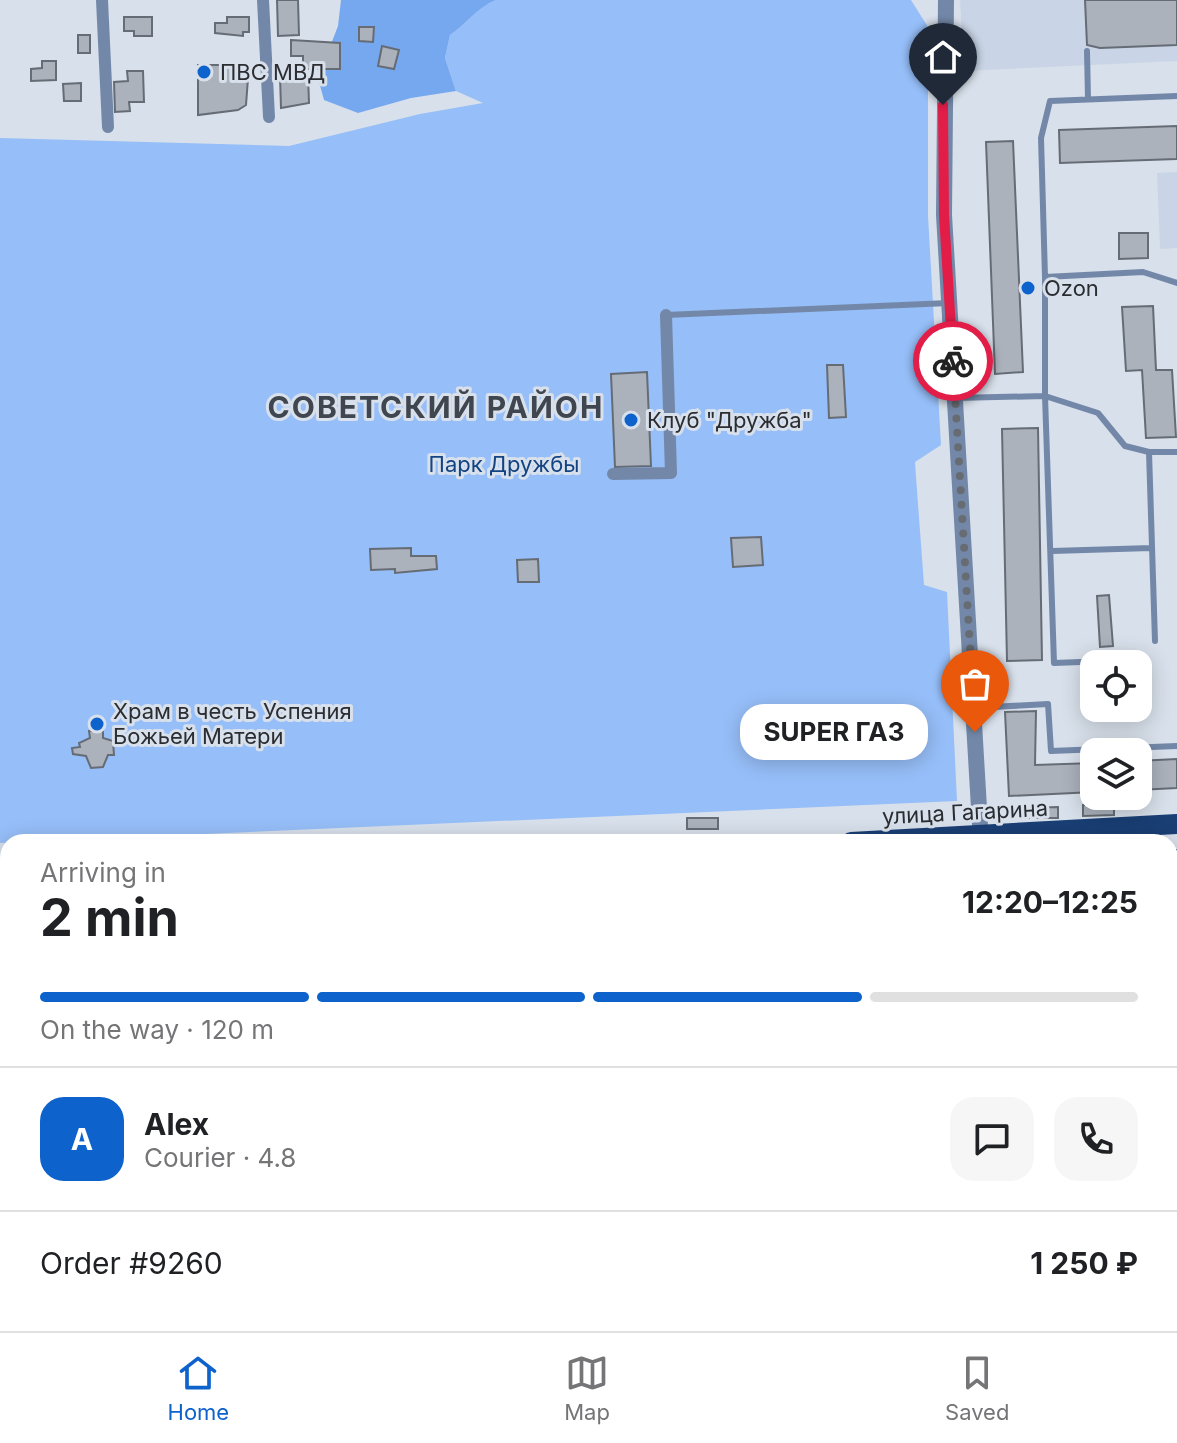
<!DOCTYPE html>
<meta charset="utf-8">
<style>
body{margin:0;font-family:Inter,sans-serif;background:#f6f6f6;color:#202124;height:100vh;display:flex;flex-direction:column;font-size:30px;white-space:nowrap}
*{box-sizing:border-box;margin:0}
p{font-size:26px;color:#757577}
.icon{flex:none;width:44px;height:44px;fill:none;stroke:currentColor;stroke-width:2;stroke-linecap:round;stroke-linejoin:round}
.map{position:relative;flex:1;overflow:hidden}
.side{position:absolute;left:0px;top:834px;width:1178px;height:498px;display:flex;flex-direction:column;background:#fff;border-radius:24px 24px 0 0;box-shadow:0 4px 20px #0003}
.side>*{flex:none}
.fabs{position:absolute;left:1080px;top:650px;display:grid;gap:16px}
.fabs a{display:grid;place-items:center;width:72px;height:72px;border-radius:16px;background:#fff;box-shadow:0 4px 20px #0003;font-size:40px}
.pin{position:absolute;display:grid;place-items:center;width:68px;height:68px;color:#fff;margin:-82px -34px;border-radius:50% 50% 50% 0;rotate:-45deg;box-shadow:0 0 8px #0007}
.pin .icon{rotate:45deg}
.courier{position:absolute;display:grid;place-items:center;width:80px;height:80px;margin:-40px;border:6px solid #e11d48;border-radius:50%;background:#fff;color:#222;box-shadow:0 2px 10px #0007}
.bubble{position:absolute;height:56px;border-radius:24px;background:#fff;box-shadow:0 4px 20px #0003;font-size:26px;font-weight:700;line-height:56px;text-align:center}
.headline em{font-style:normal;font-weight:700}
.headline div{display:flex;flex-direction:column-reverse}
.headline{display:flex;align-items:center;justify-content:space-between;height:136px;padding:0 40px}
h1{font-size:52px;font-weight:700;line-height:60px}
.bar{display:grid;grid-template-columns:repeat(4,1fr);gap:12px 8px;align-content:center;height:96px;padding:0 40px}
.bar i{height:10px;border-radius:6px;background:#e0e0e0}
.bar .selected{background:#0d62cc}
.bar p{grid-column:span 4}
.line{display:flex;align-items:center;gap:20px;padding:0 40px;border-top:2px solid #e0e0e0}
.line div{flex:1}
.round{display:grid;place-items:center;flex:none;width:84px;height:84px;border-radius:24px;background:#f6f6f6}
.dock{display:flex;justify-content:space-around;align-items:center;height:112px;border-top:2px solid #e0e0e0;background:#fff;font-size:22px;color:#757577}
.dock a{display:grid;justify-items:center;gap:4px}
.dock .selected{color:#0d62cc}
.map>svg:first-child{display:block}
.built{fill:#c9d5e6}
.green{fill:#96bef8}
.forest{fill:#76a8f0}
.building{fill:#abb2bc;stroke:#666c75;stroke-width:2}
.lines{fill:none;stroke-linecap:round;stroke-linejoin:round}
.service{stroke:#7388a8;stroke-width:6}
.minor{stroke:#7388a8;stroke-width:12}
.tertiary{stroke:#7388a8;stroke-width:16}
.secondary{stroke:#405e8b;stroke-width:16}
.primary{stroke:#1a3f75;stroke-width:20}
.done{stroke:#676c72;stroke-width:8;stroke-dasharray:0 14.4}
.route{stroke:#e11d48;stroke-width:10}
.poi-dot{fill:#0d62cc;stroke:#d8e0eb;stroke-width:3}
.labels{text-anchor:middle;stroke-width:6;stroke-linejoin:round;paint-order:stroke}
.poi-label{font-size:22px;fill:#2a2d31;stroke:#d8e0eb;text-anchor:start}
.park-label{font-size:22px;fill:#144383;stroke:#d8e0eb}
.street-label{font-size:22px;fill:#2a2d31;stroke:#d8e0eb}
.district-label{font-size:30px;font-weight:bold;letter-spacing:2px;fill:#40464f;stroke:#d8e0eb}
</style>
<div class="map">
<svg width="1177" height="1331" viewBox="0 0 1177 1331">
<rect width="100%" height="100%" fill="#d8e0eb"/>
<path class="built" d="M960,0H1177V61L964,71Z
M1177,172V248L1160,249L1157,173Z
M1177,1288V1331H1012V1324H1170V1289Z
M26,1324H182V1331H26Z
M781,1324H927V1325L781,1331Z"/>
<path class="green" d="M496,0H911L928,27V216L941,445L915,462L916,477L924,585L947,592L957,801L0,843V138L289,146L420,114L483,103L456,91L445,58L450,35C466,24 478,7 496,0Z
M445,1324H571V1331L275,1329Z"/>
<path class="forest" d="M341,0H496C478,7 466,24 450,35L445,58L456,91L411,98L358,113L324,100L318,78L338,26Z"/>
<path class="building" d="M277,0H298L299,35L278,36Z
M1085,0H1177V45L1100,48L1087,45Z
M124,17H152V36H134V31H124Z
M227,17H249V32H243V36L215,33V23H227Z
M359,27H374L373,42L359,41Z
M78,35H90V53H78Z
M291,40L340,43V69H303V56H291Z
M382,46L399,50L394,69L378,66Z
M42,61H56V80L31,81V69L42,68Z
M198,65H249L246,105L238,110L198,115Z
M127,71H143L144,102H129L130,111L115,112L114,82L128,81Z
M308,75L309,103L281,108L280,76Z
M81,83V101H64L63,84Z
M1177,126V159L1060,163L1059,130Z
M1013,141L1023,372L995,374L986,142Z
M1119,233H1148V258L1119,259Z
M1153,306L1156,370H1172L1176,437L1146,438L1142,370L1126,371L1122,307Z
M827,365H843L846,417L829,418Z
M647,372L651,466L615,467L611,374Z
M1038,428L1042,660L1007,661L1002,429Z
M761,537L763,565L733,567L731,538Z
M411,548V556H436L437,569L395,573V569L371,570L370,549Z
M538,559L539,582H518L517,560Z
M1109,595L1113,646L1100,647L1097,596Z
M1036,711L1035,765L1094,763V792L1009,796L1005,712Z
M103,730V738L113,741L114,755H108L103,767L91,768L86,756L73,754L72,748L80,747L79,743L90,738L89,731Z
M1177,759V788L1138,790V761Z
M1083,805H1114V815L1083,816Z
M1058,807V818H1027L1026,808Z
M687,818H718V829H687Z
M1170,893H1177V926H1170Z
M1170,1054H1175L1176,1069H1170Z
M58,1324H138V1331H58Z
M225,1324H258V1331H225Z
M639,1324V1331H599V1325Z
M953,1324H984V1331H953Z"/>
<g class="lines">
<path class="service" d="M1087,51L1088,99
M1045,277L1041,138L1050,101L1177,96
M666,315L949,303
M955,398L1045,396L1098,413L1125,446L1149,452H1177
M1149,452L1155,641
M1052,551L1151,548
M1107,661L1054,663L1045,396V277L1143,272L1177,283
M974,708L1048,704L1051,751L1177,746
M1170,1278H1177
M197,1324L198,1331
M574,1324L575,1331"/>
<path class="minor" d="M102,0L108,127
M263,0L269,117
M613,474L671,473L666,315"/>
<path class="tertiary" d="M946,0L944,215L981,842
M670,1324L671,1331
M1013,1324V1331"/>
<path class="secondary" d="M0,1322L1,1331"/>
<path class="primary" d="M851,842L1177,824
M1170,859H1177
M0,880L8,879
M0,918L8,917"/>
</g>
<g class="lines">
<path class="done" d="M953,361L975,732"/>
<path class="route" d="M943,105L944,215L953,361"/>
</g>
<g class="poi-dot">
<circle cx="204" cy="72" r="8"/>
<circle cx="1028" cy="288" r="8"/>
<circle cx="631" cy="420" r="8"/>
<circle cx="97" cy="724" r="8"/>
</g>
<g class="labels">
<g class="poi-label">
<text x="220" y="80">ПВС МВД</text>
<text x="1044" y="296">Ozon</text>
<text x="647" y="428">Клуб "Дружба"</text>
<text x="113" y="719">Храм в честь Успения<tspan x="113" dy="25">Божьей Матери</tspan></text>
</g>
<g class="park-label">
<text x="504" y="472">Парк Дружбы</text>
</g>
<g class="street-label">
<text transform="translate(965 812) rotate(-3)" y="8">улица Гагарина</text>
</g>
<g class="district-label">
<text x="436" y="418">СОВЕТСКИЙ РАЙОН</text>
</g>
</g>
</svg>
<div class="fabs">
<a><svg class="icon" aria-label="locate" viewBox="0 0 24 24"><circle cx="12" cy="12" r="6"/><path d="M12 2v4M12 18v4M2 12h4M18 12h4"/></svg></a>
<a><svg class="icon" aria-label="layers" viewBox="0 0 24 24"><path d="M12 4l9 5-9 5-9-5zM3 14l9 5 9-5"/></svg></a>
</div>
<div class="pin" style="left:975px;top:732px;background:#ea580c"><svg class="icon" aria-label="bag" viewBox="0 0 24 24"><path d="M5 8h14l-1 12H6zM9 8a3 3 0 0 1 6 0"/></svg></div>
<div class="pin" style="left:943px;top:105px;background:#1f2937"><svg class="icon" aria-label="home" viewBox="0 0 24 24"><path d="M3 11l9-7 9 7M6 9v11h12V9"/></svg></div>
<div class="courier" style="left:953px;top:361px"><svg class="icon" aria-label="bike" viewBox="0 0 24 24"><circle cx="6" cy="16" r="4"/><circle cx="18" cy="16" r="4"/><path d="M6 16l4-8h5l3 8M10 8l3 8H6M13 5h3"/></svg></div>
<div class="bubble" style="left:740px;top:704px;width:188px">SUPER ГАЗ</div>
<section class="side">
<div class="headline"><div><h1>2 min</h1><p>Arriving in</p></div><em>12:20–12:25</em></div>
<div class="bar"><i class="selected"></i><i class="selected"></i><i class="selected"></i><i></i><p>On the way · 120 m</p></div>
<div class="line" style="height:144px"><b class="round" style="background:#0d62cc;color:#fff">A</b><div><b>Alex</b><p>Courier · 4.8</p></div><a class="round"><svg class="icon" aria-label="chat" viewBox="0 0 24 24"><path d="M4 5h16v11H9l-5 4z"/></svg></a><a class="round"><svg class="icon" aria-label="phone" viewBox="0 0 24 24"><path d="M5 4h4l2 5-3 2q2 4 5 5l2-3 5 2v4C11 20 4 13 5 4z"/></svg></a></div>
<div class="line" style="height:104px"><div>Order #9260</div><b>1 250 ₽</b></div>
</section>
</div>
<nav class="dock">
<a class="selected"><svg class="icon" aria-label="home" viewBox="0 0 24 24"><path d="M3 11l9-7 9 7M6 9v11h12V9"/></svg>Home</a>
<a><svg class="icon" aria-label="map" viewBox="0 0 24 24"><path d="M3 6l6-2 6 2 6-2v14l-6 2-6-2-6 2zM9 4v14M15 6v14"/></svg>Map</a>
<a><svg class="icon" aria-label="saved" viewBox="0 0 24 24"><path d="M7 4h10v16l-5-4-5 4z"/></svg>Saved</a>
</nav>
